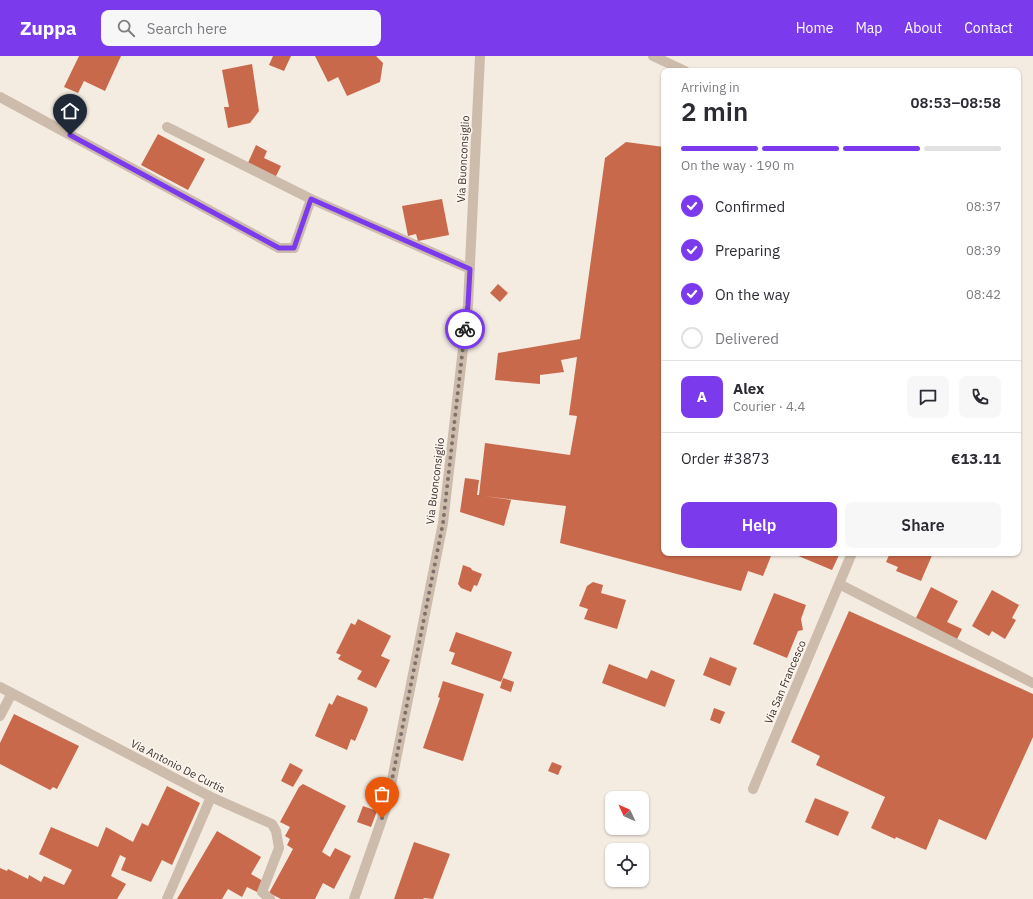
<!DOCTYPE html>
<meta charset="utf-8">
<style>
body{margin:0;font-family:"IBM Plex Sans",sans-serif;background:#f7f7f7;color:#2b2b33;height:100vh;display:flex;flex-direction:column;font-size:15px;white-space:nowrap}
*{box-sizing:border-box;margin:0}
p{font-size:13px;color:#7c7c81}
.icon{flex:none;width:22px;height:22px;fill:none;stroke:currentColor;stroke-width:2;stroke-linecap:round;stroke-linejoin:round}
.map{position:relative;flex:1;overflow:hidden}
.sheet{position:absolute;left:661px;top:12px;width:360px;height:488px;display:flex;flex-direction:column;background:#fff;border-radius:8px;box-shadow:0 1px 3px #0004}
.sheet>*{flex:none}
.needle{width:26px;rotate:314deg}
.controls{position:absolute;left:605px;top:735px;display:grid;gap:8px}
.controls a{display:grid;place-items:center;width:44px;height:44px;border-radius:8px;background:#fff;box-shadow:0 1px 3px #0004;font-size:20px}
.pin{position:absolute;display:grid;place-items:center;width:34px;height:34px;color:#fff;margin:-41px -17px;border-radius:50% 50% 50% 0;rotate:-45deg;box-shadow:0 0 4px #0007}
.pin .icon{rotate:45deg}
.courier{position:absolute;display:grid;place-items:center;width:40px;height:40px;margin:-20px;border:3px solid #7c3aed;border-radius:50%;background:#fff;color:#222;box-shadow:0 1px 5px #0007}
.summary em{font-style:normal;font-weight:600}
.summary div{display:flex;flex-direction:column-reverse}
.summary{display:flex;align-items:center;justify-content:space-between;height:68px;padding:0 20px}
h1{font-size:26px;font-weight:600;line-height:30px}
.bar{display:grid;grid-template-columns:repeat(4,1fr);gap:6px 4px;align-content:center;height:48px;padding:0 20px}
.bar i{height:5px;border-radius:3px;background:#e1e1e2}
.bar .selected{background:#7c3aed}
.bar p{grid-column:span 4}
.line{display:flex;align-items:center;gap:10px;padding:0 20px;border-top:1px solid #e1e1e2}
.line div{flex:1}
.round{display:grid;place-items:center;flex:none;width:42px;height:42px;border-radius:8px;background:#f7f7f7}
ol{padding:0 20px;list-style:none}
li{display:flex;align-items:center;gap:12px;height:44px}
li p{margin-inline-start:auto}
li .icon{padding:4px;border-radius:50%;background:#7c3aed;color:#fff;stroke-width:4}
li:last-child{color:#7c7c81}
li i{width:22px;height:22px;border:2px solid #e1e1e2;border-radius:50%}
.button{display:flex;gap:8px;margin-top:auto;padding:8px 20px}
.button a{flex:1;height:46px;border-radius:8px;background:#7c3aed;color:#fff;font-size:16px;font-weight:600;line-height:46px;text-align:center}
.button a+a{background:#f7f7f7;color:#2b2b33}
header{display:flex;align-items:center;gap:24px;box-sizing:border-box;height:56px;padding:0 20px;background:#7c3aed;color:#fff}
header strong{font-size:19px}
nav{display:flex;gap:22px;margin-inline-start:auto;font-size:14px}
.search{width:280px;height:36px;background:#f7f7f7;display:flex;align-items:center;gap:10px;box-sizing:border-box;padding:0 14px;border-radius:8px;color:#7c7c81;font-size:15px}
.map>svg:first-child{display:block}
.building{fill:#c8694b}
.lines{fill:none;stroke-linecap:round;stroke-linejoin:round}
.minor{stroke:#cdbbac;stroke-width:10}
.done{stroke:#7c716b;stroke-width:4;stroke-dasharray:0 7.2}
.route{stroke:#7c3aed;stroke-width:5}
.labels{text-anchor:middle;stroke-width:3.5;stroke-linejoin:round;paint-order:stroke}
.street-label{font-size:11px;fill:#3b302b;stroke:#fbf5ee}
</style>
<header>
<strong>Zuppa</strong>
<div class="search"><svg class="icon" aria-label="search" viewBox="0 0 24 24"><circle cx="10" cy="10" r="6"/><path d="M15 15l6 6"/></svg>Search here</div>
<nav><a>Home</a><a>Map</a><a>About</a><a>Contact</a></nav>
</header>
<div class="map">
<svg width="1033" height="843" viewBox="0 0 1033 843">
<rect width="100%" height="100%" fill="#f4ebe1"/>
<path class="building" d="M79,0H121L105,35L84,25L78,37L64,31Z
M273,0H291L284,15L269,9Z
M315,0H376L383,7L380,26L347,40L338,21L328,26Z
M252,8L259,55L250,67L228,72L224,51H229L222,14Z
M158,78L205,103L188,134L141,109Z
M626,86L664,91V497H764L771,500L763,520L748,515L741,535L560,487L566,450L484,440L511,444L504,470L460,456L465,422L479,424L477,439H479L485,387L570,399L577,360L569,359L577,301L561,304L564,316L540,319V328L495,324L498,297L580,283L605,102Z
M256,89L267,95L264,102L281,110L275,122L247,109Z
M442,143L449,179L418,185L416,178L408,180L402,150Z
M498,228L508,237L500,246L490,237Z
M797,497H840L832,514L796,499Z
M890,497H933L921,525L896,515L898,511L886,506Z
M463,509L471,512L472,514L482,518L477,530L474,529L471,536L461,532L458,528Z
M593,526L603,529L601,537L626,544L617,573L584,563L588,553L579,550L587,530Z
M931,531L958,545L947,566L962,573L955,587L914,566Z
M992,534L1019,549L1012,562L1016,564L1005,583L992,575L989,580L972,570Z
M774,537L806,549L801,563L803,574L798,575L787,602L753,588Z
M849,555L1033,638V681L986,784L939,763L926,794L896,781L895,783L871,772L885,741L816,709L820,700L791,686Z
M358,563L391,580L381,600L390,604L376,632L357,623L362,615L338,603L341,599L336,597L351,567L355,569Z
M456,576L512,596L501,626L451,608L455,597L449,595Z
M710,601L737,612L730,630L703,619Z
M609,608L647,623L651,614L675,624L665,651L602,627Z
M503,622L514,626L511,636L500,632Z
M443,625L484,638L463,705L423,692L440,642L438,641Z
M337,639L367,651L368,654L355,685L351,683L347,694L315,680L329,647L332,649Z
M714,652L725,656L720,668L710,664Z
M14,658L79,690L57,733L53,731L50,734L0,708V687Z
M552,706L562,710L558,719L548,715Z
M290,707L303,714L293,731L281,725Z
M303,728L346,750L322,796L330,801L335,792L351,800L334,833L323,827L315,843H281L269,837L293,793L287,789L290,783L285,780L290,771L280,766L299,731Z
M167,730L200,747L172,809L162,804L151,826L121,814L126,802L120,799L111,820L126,828L117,843H0V812L7,815L8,813L28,823L29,819L41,826L44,820L64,829L72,814L39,798L51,771L98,791L106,771L133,786L142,767L148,770Z
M815,742L849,756L838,780L805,766Z
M363,750L377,755L371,771L357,766Z
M217,775L261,801L251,818L263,825L257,836L247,831L242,841L228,833L222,843H177Z
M414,786L450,798L433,843L424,842L423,843H394Z"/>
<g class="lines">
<path class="minor" d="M653,0L685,15
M0,41L279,192H294L311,143
M167,71L311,143L470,213
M839,528L1033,627
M0,631L211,741L272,768L276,775L279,792L262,836L270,843
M0,660L12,637
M753,733L852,497
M167,843L211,741
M354,843L387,749L443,467L468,249L480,0"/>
</g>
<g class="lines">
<path class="done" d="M382,762L387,749L443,467L465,273"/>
<path class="route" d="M70,79L279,192H294L311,143L470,213L468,249L465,273"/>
</g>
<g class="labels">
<g class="street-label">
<text transform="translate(463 103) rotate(-87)" y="4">Via Buonconsiglio</text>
<text transform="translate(435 425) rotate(-83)" y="4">Via Buonconsiglio</text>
<text transform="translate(785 626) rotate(-67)" y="4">Via San Francesco</text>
<text transform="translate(178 710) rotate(27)" y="4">Via Antonio De Curtis</text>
</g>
</g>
</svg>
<div class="controls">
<a><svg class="needle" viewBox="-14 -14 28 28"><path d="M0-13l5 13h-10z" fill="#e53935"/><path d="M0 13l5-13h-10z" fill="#7c7c81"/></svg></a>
<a><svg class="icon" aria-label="locate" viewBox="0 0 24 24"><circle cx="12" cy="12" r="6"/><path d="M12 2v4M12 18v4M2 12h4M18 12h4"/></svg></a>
</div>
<div class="pin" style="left:382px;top:762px;background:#ea580c"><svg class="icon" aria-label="bag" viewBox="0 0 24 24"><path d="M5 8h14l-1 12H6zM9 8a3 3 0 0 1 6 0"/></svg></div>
<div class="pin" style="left:70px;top:79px;background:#1f2937"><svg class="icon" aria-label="home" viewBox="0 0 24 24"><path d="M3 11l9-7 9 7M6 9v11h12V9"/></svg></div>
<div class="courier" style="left:465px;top:273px"><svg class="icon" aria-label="bike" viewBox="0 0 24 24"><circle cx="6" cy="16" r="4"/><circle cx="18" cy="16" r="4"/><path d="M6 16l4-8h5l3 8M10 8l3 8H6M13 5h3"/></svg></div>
<section class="sheet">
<div class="summary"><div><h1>2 min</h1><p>Arriving in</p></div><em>08:53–08:58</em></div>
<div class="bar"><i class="selected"></i><i class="selected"></i><i class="selected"></i><i></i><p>On the way · 190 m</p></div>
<ol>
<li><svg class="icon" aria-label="check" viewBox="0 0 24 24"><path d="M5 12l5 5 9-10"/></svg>Confirmed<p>08:37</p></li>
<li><svg class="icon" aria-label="check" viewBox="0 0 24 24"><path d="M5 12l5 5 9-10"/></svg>Preparing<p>08:39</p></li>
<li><svg class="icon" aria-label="check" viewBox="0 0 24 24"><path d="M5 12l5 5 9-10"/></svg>On the way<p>08:42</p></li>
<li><i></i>Delivered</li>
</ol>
<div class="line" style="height:72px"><b class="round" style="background:#7c3aed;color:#fff">A</b><div><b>Alex</b><p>Courier · 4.4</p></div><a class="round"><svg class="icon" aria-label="chat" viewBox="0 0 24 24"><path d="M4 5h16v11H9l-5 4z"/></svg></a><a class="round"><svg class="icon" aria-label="phone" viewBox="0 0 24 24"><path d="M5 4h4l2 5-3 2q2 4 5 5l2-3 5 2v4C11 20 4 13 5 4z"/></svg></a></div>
<div class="line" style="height:52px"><div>Order #3873</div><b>€13.11</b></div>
<div class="button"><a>Help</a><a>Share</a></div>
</section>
</div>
